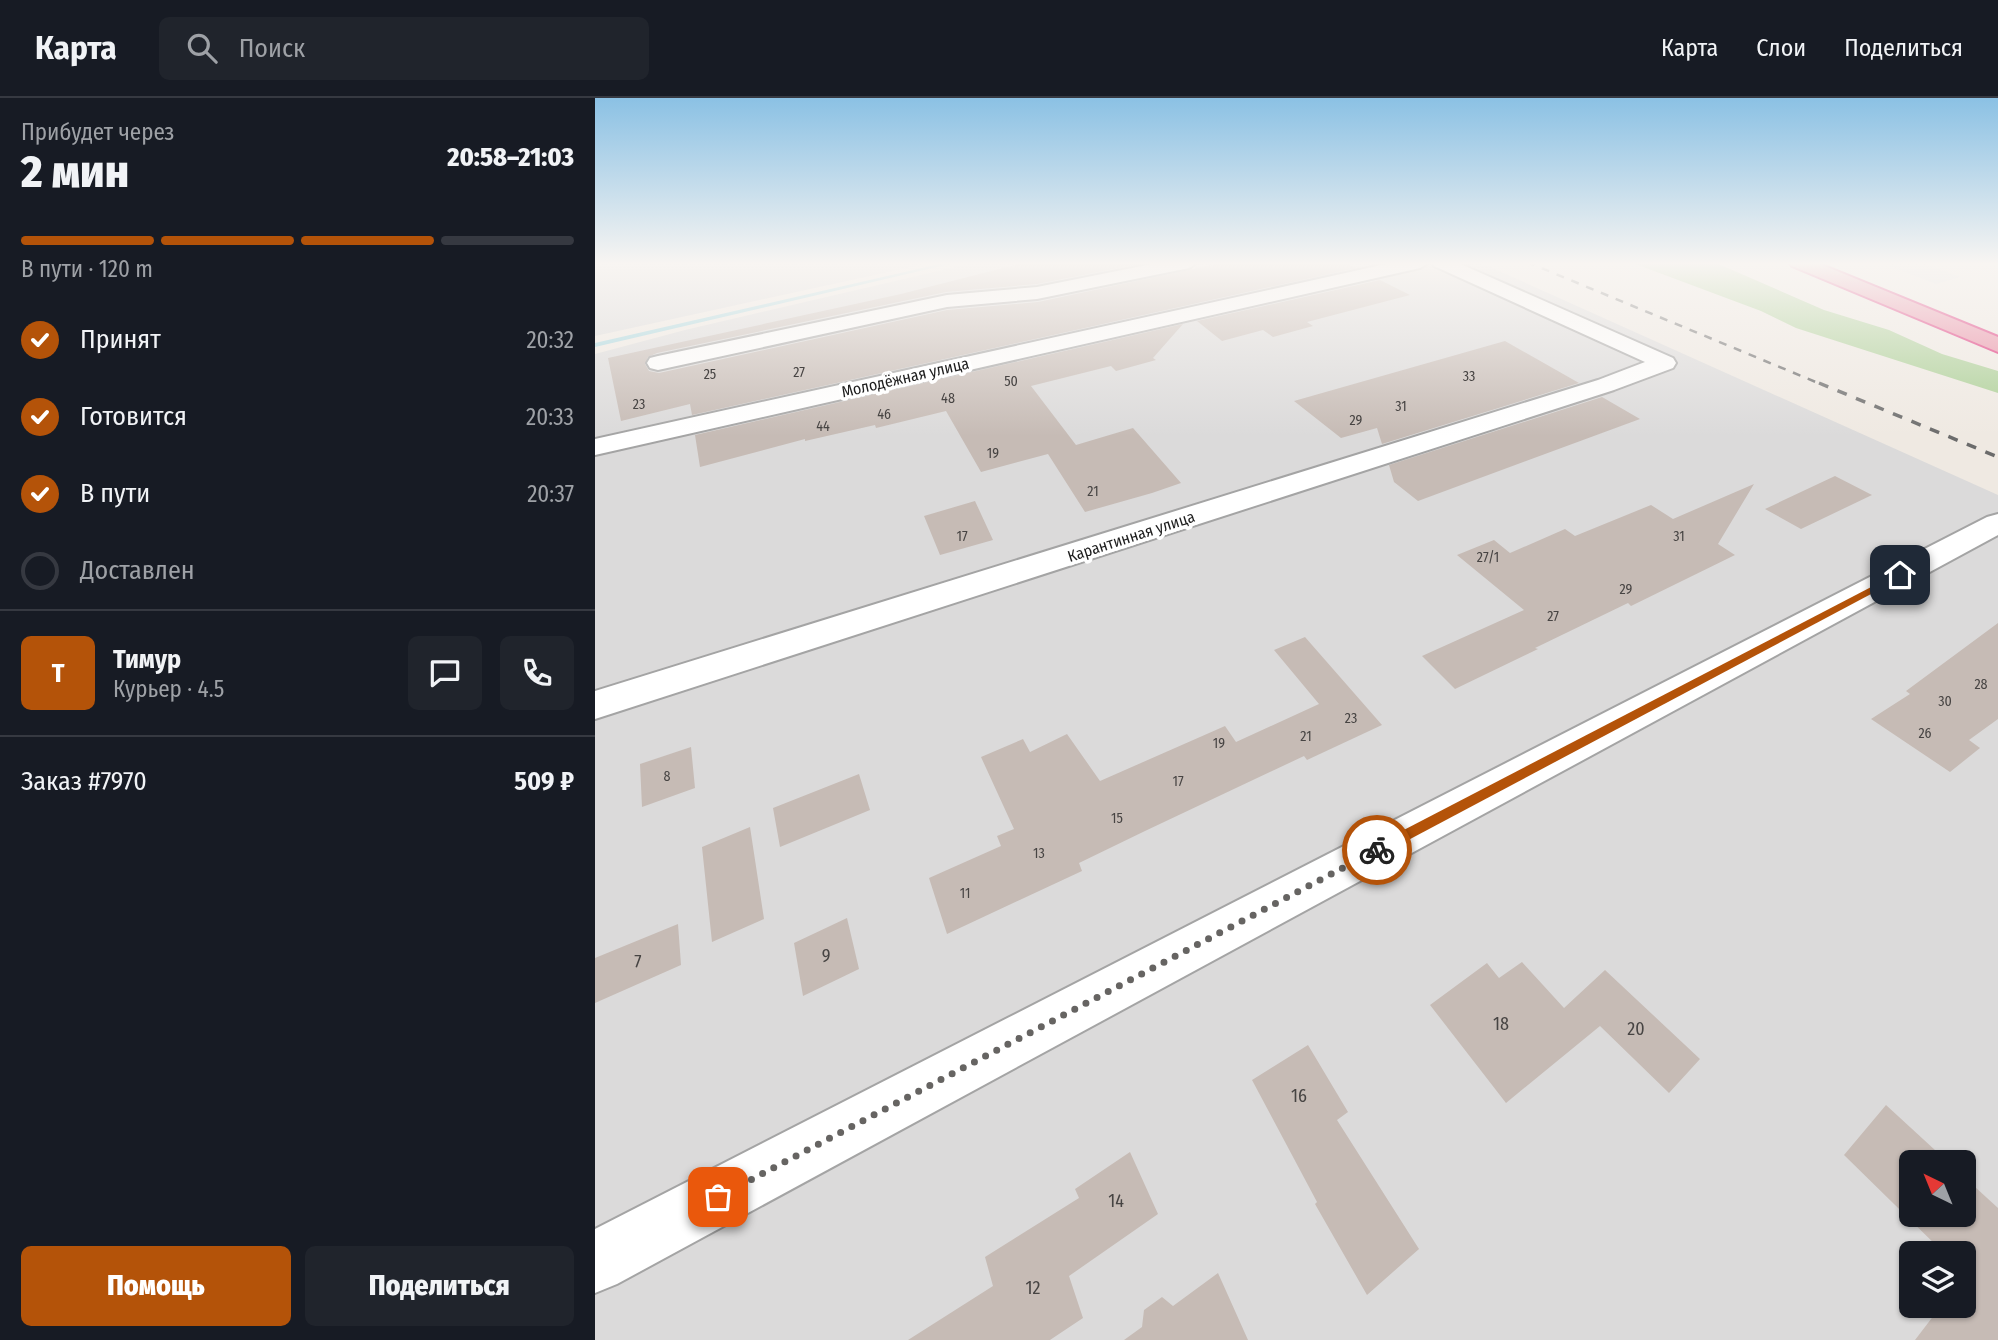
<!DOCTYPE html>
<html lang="ru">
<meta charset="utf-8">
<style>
body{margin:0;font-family:"Fira Sans Condensed",sans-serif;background:#20242c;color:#f1f3f6;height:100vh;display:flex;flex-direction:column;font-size:26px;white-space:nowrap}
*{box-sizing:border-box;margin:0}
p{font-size:23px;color:#9ea1a6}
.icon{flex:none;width:38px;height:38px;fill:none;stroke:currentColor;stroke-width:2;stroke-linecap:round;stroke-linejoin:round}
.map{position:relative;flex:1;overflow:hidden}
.side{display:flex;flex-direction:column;background:#171b24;width:595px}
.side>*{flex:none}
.needle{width:46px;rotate:317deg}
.tools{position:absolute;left:1304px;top:1052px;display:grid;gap:14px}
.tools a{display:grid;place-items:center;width:77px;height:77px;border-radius:10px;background:#171b24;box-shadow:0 2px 5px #0004;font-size:35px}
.pin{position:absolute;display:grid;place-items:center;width:60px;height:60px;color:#fff;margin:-30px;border-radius:14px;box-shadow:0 4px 10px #0006}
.courier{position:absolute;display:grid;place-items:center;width:70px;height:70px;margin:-35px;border:5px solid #b45309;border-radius:50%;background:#fff;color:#222;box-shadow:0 2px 9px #0007}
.summary em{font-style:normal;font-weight:800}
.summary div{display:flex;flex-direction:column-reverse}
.summary{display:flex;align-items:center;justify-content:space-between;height:119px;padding:0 21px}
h1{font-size:46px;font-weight:800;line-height:52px}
.bar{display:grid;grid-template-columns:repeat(4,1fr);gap:10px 7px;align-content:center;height:84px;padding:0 21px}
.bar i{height:9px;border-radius:5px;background:#363941}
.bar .active{background:#b45309}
.bar p{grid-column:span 4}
.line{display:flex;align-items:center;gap:18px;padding:0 21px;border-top:2px solid #363941}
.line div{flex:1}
.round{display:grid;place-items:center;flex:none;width:74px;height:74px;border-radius:10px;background:#20242c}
ol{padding:0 21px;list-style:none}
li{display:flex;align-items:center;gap:21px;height:77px}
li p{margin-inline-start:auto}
li .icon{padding:7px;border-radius:50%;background:#b45309;color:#fff;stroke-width:4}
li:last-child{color:#9ea1a6}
li i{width:38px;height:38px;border:4px solid #363941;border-radius:50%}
.button{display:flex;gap:14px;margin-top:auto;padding:14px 21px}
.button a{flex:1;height:80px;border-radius:10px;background:#b45309;color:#fff;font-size:28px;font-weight:800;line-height:80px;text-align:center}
.button a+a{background:#20242c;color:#f1f3f6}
header{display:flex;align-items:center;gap:42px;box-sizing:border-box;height:98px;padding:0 35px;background:#171b24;border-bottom:2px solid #363941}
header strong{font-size:33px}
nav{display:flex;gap:38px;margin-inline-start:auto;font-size:24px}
.search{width:490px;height:63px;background:#20242c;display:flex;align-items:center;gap:18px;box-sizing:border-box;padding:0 24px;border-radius:10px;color:#9ea1a6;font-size:26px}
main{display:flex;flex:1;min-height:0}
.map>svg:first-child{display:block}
.residential{fill:#dbdada;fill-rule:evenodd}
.forest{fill:#abcf95}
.parking{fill:#e1e1e1}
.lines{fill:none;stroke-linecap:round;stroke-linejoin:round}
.stream{fill:#a1d5de;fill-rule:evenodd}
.building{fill:#c6bbb5}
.minor-casing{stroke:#a4a4a4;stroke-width:4}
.highway-casing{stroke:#de1e70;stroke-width:4}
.minor{fill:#fff;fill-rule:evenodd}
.highway{fill:#e987a1;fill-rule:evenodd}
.rail-far1{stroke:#6b6b6b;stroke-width:2.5;stroke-dasharray:8 8;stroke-linecap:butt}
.rail{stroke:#6b6b6b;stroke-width:3.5;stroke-dasharray:10 10;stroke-linecap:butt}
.route{fill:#b45309}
.done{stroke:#666462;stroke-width:7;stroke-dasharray:0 12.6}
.labels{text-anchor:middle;stroke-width:7;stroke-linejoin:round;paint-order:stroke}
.number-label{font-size:14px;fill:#474443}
.far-street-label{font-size:16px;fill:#1d1d1d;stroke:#fff}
.near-number-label{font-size:18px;fill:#474443}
</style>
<header>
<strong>Карта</strong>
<div class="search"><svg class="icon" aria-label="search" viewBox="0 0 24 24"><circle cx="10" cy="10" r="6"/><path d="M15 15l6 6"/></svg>Поиск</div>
<nav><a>Карта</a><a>Слои</a><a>Поделиться</a></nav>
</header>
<main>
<section class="side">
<div class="summary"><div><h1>2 мин</h1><p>Прибудет через</p></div><em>20:58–21:03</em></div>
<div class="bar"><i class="active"></i><i class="active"></i><i class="active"></i><i></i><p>В пути · 120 m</p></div>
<ol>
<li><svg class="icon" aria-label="check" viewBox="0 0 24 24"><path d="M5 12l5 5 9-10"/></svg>Принят<p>20:32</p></li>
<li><svg class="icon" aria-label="check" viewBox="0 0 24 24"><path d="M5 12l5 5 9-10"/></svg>Готовится<p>20:33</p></li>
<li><svg class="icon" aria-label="check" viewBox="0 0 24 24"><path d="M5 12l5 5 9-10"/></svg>В пути<p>20:37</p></li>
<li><i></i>Доставлен</li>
</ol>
<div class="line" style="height:126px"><b class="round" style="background:#b45309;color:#fff">Т</b><div><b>Тимур</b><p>Курьер · 4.5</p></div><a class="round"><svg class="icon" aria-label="chat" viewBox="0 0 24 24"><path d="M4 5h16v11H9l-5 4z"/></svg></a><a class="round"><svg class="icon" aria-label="phone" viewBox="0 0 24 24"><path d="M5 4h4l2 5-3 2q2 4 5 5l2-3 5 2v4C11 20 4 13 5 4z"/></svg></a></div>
<div class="line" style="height:91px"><div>Заказ #7970</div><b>509 ₽</b></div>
<div class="button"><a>Помощь</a><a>Поделиться</a></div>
</section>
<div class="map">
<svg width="1403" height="1242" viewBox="0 0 1403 1242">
<rect width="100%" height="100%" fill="#efe9e2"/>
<path class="residential" d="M0,164H339L0,238Z
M382,164H884L1403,397V1242H0V256L90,232ZM1316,1064H1368V1116H1316ZM1316,1155H1368V1208H1316Z"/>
<path class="forest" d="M1035,164H1119L1229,212L1294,232L1347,256L1403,273V295L1201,230L1166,213Z"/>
<path class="parking" d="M1284,164H1325L1365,179L1341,186Z"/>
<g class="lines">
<path class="stream" d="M353,164H363L0,249V245Z"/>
</g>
<path class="building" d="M432,164H554L442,186L351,194L62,255L53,259L50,266L54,273L64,275L352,212L443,204L631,164H749L761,170L97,317L95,306L26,323L13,260L306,196Z
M785,182L815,197L712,224L718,228L678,239L668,232L627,243L602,223Z
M588,226L558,260L561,262L521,273L516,268L436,288L481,347L538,330L586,385L557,395L490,414L453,356L386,374L351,313L281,330L280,327L210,343V341L105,369L100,337Z
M910,243L984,285L787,346L782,330L746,340L699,303Z
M1007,299L1045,321L823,403L799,384L794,367Z
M1240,378L1277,397L1206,431L1170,411Z
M1159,386L1123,446L1140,457L1036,508L1033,505L940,550L943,551L860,591L827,558L929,512L862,457L899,442L915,455L970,431L980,438L1056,407L1078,421Z
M380,403L398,442L345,457L329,418Z
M1403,525V621L1374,642L1385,650L1355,674L1276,621L1315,596L1311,593Z
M710,539L787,627L712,662L709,658L550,733L484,765L487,773L352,836L334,780L406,748L402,738L419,731L386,659L428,641L435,654L472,636L505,683L630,628L641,644L724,606L679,552Z
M96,649L100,690L47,709L45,666Z
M264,676L275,712L185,749L178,710Z
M155,729L169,821L117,844L107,749Z
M252,820L264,871L208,898L199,845Z
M83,826L86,867L0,905V860Z
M927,864L969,910L1010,872L1105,961L1074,995L1005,928L911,1005L835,907L892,865L904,880Z
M713,947L753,1014L742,1022L824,1151L772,1197L720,1106L722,1104L657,982Z
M1291,1007L1353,1064H1316V1116H1368V1078L1403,1110V1242H1320L1346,1208H1368V1155H1349L1249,1057Z
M535,1054L563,1116L474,1178L488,1220L455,1242H313L398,1188L390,1159L484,1100L480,1091Z
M623,1175L653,1242H529L547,1229L549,1212L567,1199L578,1208Z"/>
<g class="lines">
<defs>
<path id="minor" d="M567,164H603L594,170L442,201L352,209L63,272L55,270L52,265L55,260L63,258L352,197L442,189Z
M800,164H834L825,170L0,357V341Z
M837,164H861L1078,260L1081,265L1078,270L1019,292L0,621V593L1003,282L1050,264L839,168Z
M1403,416V437L22,1186L0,1195V1131L1392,419Z"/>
<path id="highway" d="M1195,164H1220L1403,239V254L1197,168Z"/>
</defs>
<use href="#minor" class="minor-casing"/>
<use href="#highway" class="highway-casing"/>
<use href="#minor" class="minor"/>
<use href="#highway" class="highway"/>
<path class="rail-far1" d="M932,164L1228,287"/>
<path class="rail" d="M1224,285L1403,359"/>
</g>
<linearGradient id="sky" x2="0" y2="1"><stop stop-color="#8bc1e4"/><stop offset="0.49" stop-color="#f8f5f2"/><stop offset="1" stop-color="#f8f5f2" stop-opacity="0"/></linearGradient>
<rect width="1403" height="338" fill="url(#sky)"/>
<path class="route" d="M1305,474L1309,477L1308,479L787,756H778V748Z"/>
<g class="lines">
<path class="done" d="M123,1099L782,752"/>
</g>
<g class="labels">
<g class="number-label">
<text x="204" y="279">27</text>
<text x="115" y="281">25</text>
<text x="874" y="283">33</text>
<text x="416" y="288">50</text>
<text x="353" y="305">48</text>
<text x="44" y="311">23</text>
<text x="806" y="313">31</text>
<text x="289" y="321">46</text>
<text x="761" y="327">29</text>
<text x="228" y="333">44</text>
<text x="398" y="360">19</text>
<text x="498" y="398">21</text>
<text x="367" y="443">17</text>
<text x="1084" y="443">31</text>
<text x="893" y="464">27/1</text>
<text x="1031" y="496">29</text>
<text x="958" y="523">27</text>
<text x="1386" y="591">28</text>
<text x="1350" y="608">30</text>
<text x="756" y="625">23</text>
<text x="1330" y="640">26</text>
<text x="711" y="643">21</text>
<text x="624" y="650">19</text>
<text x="72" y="683">8</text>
<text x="583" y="688">17</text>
<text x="522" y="725">15</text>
<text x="444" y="760">13</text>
<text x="370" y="800">11</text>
</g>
<g class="far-street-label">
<text transform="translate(310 279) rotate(-13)" y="6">Молодёжная улица</text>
<text transform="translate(536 438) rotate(-18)" y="6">Карантинная улица</text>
</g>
<g class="near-number-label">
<text x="231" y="864">9</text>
<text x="43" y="870">7</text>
<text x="906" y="932">18</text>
<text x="1041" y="937">20</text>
<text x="704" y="1004">16</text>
<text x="521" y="1109">14</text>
<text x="438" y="1196">12</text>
</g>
</g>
</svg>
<div class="tools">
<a><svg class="needle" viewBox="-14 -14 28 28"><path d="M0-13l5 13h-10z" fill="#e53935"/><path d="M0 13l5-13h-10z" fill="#9ea1a6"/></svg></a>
<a><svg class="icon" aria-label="layers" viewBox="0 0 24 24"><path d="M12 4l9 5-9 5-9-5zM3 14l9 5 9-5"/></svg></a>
</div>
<div class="pin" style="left:123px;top:1099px;background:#ea580c"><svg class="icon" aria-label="bag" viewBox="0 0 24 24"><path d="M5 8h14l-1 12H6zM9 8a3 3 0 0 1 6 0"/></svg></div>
<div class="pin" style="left:1305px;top:477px;background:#1f2937"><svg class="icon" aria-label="home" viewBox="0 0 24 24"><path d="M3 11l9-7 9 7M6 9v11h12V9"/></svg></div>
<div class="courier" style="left:782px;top:752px"><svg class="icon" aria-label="bike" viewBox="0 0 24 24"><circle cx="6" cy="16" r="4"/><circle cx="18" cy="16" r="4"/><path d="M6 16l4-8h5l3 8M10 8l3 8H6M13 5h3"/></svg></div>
</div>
</main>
